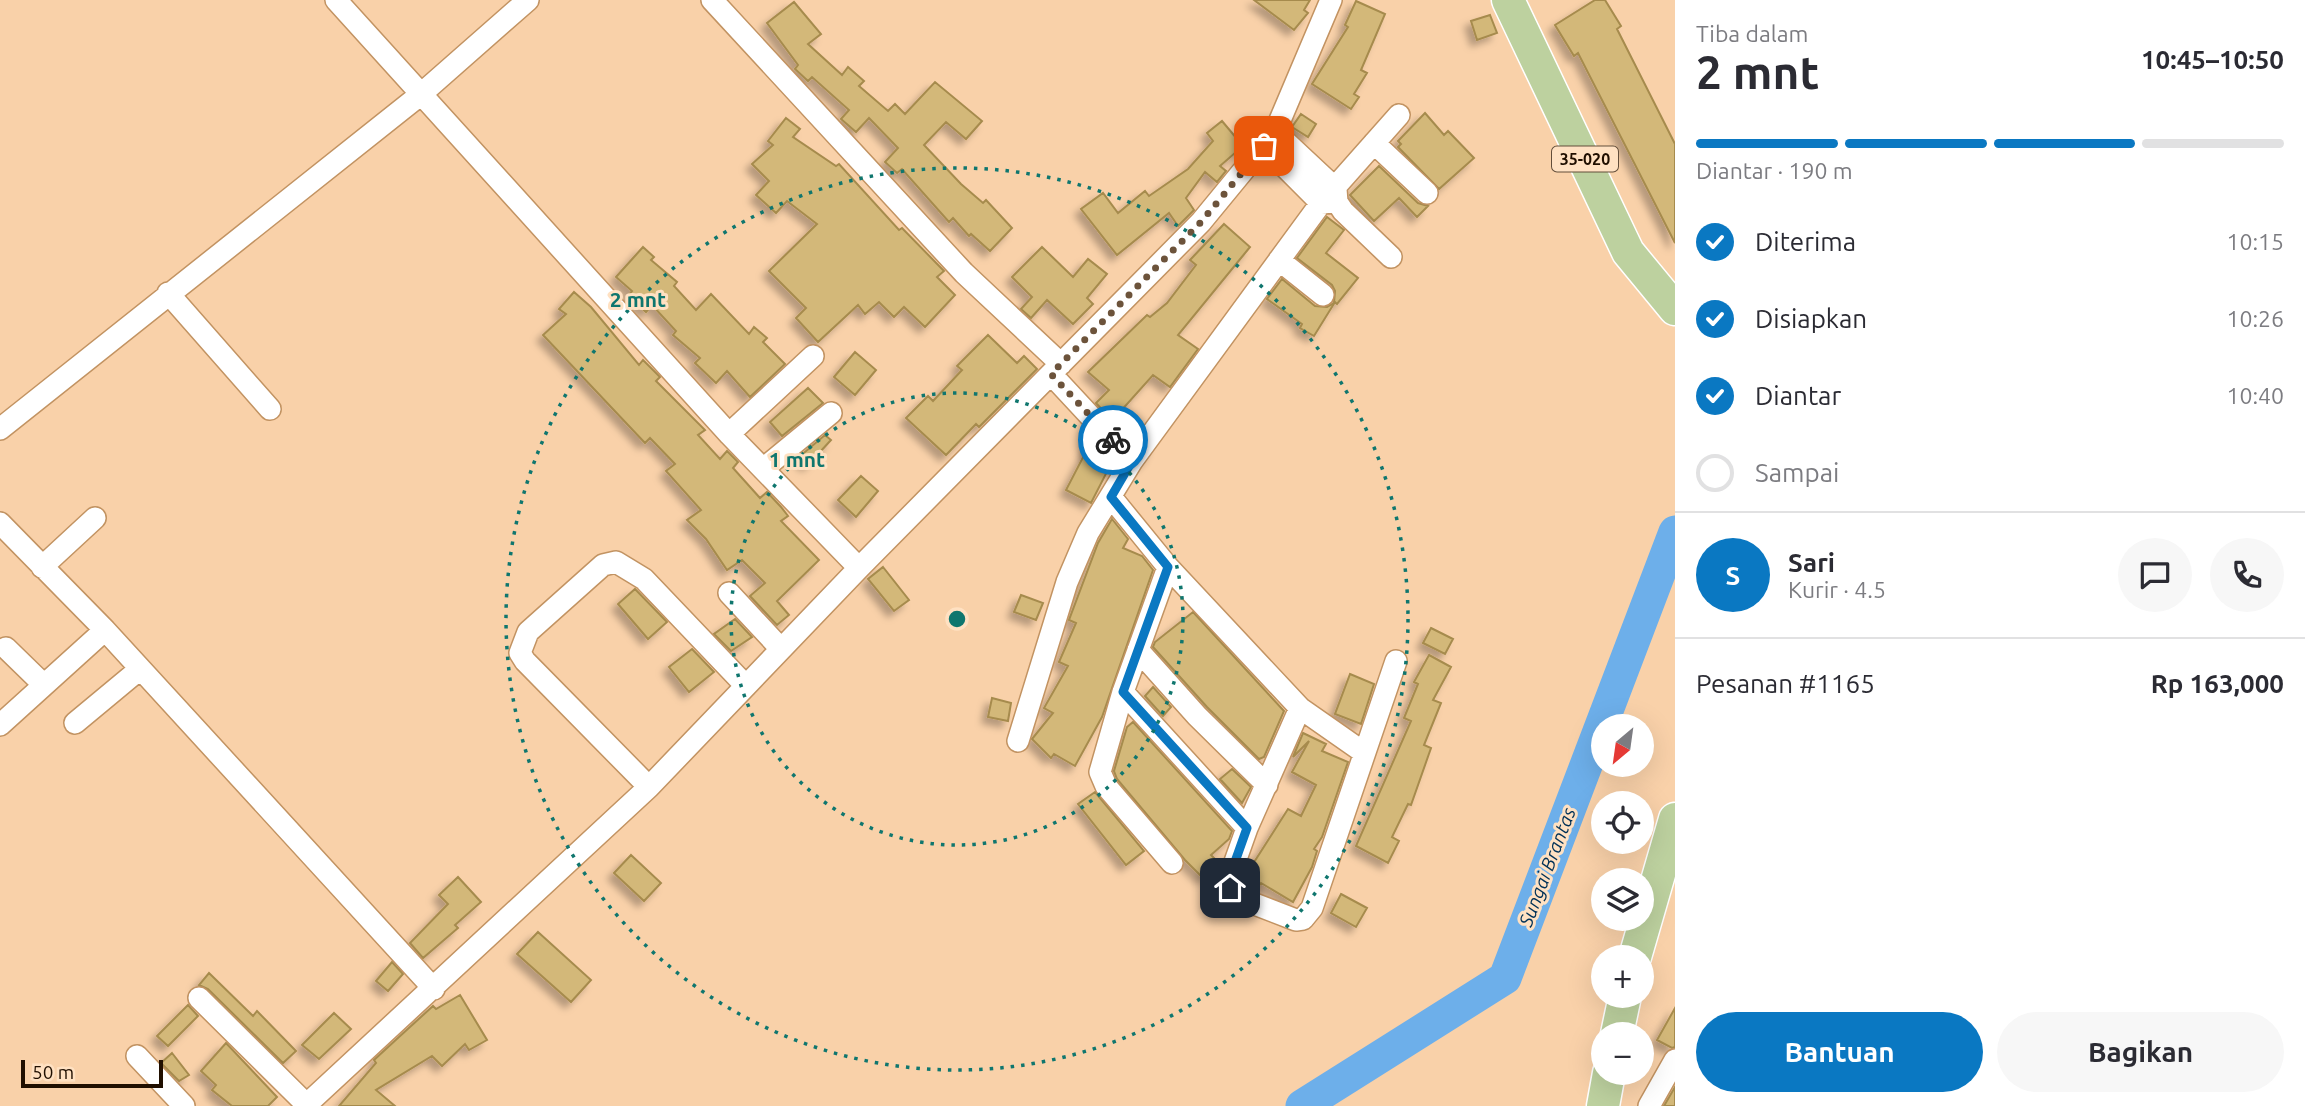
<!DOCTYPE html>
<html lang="id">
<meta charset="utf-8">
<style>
body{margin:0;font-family:Ubuntu,sans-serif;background:#f7f7f7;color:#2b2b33;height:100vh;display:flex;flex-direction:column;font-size:26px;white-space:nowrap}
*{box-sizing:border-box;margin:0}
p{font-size:23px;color:#7c7c81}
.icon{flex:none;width:38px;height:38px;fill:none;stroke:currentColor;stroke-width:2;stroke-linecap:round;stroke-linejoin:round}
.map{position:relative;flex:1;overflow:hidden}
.sheet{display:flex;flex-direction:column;background:#fff;width:630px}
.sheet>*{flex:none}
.needle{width:46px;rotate:209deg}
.fabs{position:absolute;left:1591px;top:714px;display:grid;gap:14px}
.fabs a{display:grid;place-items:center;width:63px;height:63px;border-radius:50%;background:#fff;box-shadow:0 7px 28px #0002;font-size:35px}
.scale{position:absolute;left:21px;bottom:18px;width:142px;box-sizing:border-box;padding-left:7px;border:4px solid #200f00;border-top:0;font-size:19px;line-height:24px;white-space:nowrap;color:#200f00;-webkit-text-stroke:5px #ffe1c2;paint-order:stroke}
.pin{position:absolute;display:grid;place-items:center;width:60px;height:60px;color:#fff;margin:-30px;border-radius:14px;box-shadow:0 4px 10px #0006}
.courier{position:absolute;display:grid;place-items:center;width:70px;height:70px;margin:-35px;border:5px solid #0a78c2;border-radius:50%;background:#fff;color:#222;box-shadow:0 2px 9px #0007}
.overview em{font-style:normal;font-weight:700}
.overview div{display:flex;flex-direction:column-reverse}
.overview{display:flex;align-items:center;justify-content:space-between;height:119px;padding:0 21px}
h1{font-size:46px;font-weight:700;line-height:52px}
.bar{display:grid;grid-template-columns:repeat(4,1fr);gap:10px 7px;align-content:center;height:84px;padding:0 21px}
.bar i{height:9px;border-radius:5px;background:#e1e1e2}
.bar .active{background:#0a78c2}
.bar p{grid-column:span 4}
.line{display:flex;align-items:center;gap:18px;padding:0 21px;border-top:2px solid #e1e1e2}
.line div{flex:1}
.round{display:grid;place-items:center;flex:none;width:74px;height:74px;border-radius:37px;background:#f7f7f7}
ol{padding:0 21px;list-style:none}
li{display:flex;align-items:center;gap:21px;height:77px}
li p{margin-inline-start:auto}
li .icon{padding:7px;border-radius:50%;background:#0a78c2;color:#fff;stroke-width:4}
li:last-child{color:#7c7c81}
li i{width:38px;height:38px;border:4px solid #e1e1e2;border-radius:50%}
.action{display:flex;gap:14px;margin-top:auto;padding:14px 21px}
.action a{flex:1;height:80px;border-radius:42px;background:#0a78c2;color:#fff;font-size:28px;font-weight:700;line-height:80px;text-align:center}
.action a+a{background:#f7f7f7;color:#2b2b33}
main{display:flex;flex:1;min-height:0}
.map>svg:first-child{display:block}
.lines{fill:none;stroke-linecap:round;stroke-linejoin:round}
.river{stroke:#6dafea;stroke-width:33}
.building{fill:#d3b879;stroke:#a68b4d;stroke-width:2;filter:url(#shadow)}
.minor-casing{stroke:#c29362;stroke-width:24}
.primary-casing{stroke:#fff;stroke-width:35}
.minor{stroke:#fff;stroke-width:21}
.primary{stroke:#bdd19f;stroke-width:32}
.done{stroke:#6c533b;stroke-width:7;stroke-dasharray:0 12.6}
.route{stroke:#0a78c2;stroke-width:9}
.ring{fill:none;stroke:#0f766e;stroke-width:3.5;stroke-dasharray:3.5 7}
.labels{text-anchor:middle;stroke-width:6;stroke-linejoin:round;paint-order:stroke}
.shield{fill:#ffe1c2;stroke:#634e3a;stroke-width:2}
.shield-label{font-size:16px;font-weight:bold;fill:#200f00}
.water-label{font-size:19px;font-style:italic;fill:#003157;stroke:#ffe1c2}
.centre{fill:#0f766e;stroke:#ffe1c2;stroke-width:3.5}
.ring-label{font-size:21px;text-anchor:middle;font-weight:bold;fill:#0f766e;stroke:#ffe1c2;stroke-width:6;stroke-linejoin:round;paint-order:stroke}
</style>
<main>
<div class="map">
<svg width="1675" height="1106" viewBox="0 0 1675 1106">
<defs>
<filter id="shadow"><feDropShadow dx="-6" dy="6" stdDeviation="3.5" flood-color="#0004"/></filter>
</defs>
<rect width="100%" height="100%" fill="#f9d1a9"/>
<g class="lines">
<path class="river" d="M1302,1106L1505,978L1675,532"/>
</g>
<path class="building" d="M1254,0H1310L1304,10L1308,13L1294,30Z
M1595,0H1605L1621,26L1617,29L1675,144V243L1578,53L1574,56L1555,25Z
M1356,1L1385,14L1361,70L1367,73L1354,94L1359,97L1351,109L1312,84L1348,27L1345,25Z
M794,2L821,34L808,44L842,75L848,67L864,81L859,86L888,111L895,104L905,114L935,82L982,121L966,139L946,122L924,145L961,184L983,203L986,200L1012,228L990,251L971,234L969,236L953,218L949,222L902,169L897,173L885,162L898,148L869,118L856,132L841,119L849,110L812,77L808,81L795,69L798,65L767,23Z
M1490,15L1497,33L1477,40L1471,21Z
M1425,113L1444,135L1448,131L1474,158L1439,189L1398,147L1401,144L1398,141Z
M1301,114L1316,124L1308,137L1292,127Z
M786,118L800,129L793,137L836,166L839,164L899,230L902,228L944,271L937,277L955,295L925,327L904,307L894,317L879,302L865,314L858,305L818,342L796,318L806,308L769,271L817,224L787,201L776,213L756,195L769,181L752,164L773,145L768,141Z
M1222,121L1243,146L1220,166L1226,171L1217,182L1205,172L1186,198L1194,210L1178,226L1169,213L1117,255L1081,209L1103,193L1118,213L1145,191L1149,196L1188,169L1213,141L1207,133Z
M1379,166L1418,203L1428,206L1417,217L1399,198L1374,221L1350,195Z
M1327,217L1344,230L1326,253L1358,278L1337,304L1335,302L1314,336L1300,328L1302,324L1267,299L1282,279L1315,306L1327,307L1334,303L1335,291L1332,285L1297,258Z
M1224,224L1250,247L1178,335L1198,349L1170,387L1153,375L1119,413L1131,425L1124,433L1096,403L1109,390L1088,372L1147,315L1150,317L1167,303L1196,265L1190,260Z
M643,247L654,257L651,260L677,282L674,286L696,310L711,294L749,334L754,327L767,338L763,342L785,364L750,397L727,371L716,383L695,363L700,358L673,335L676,331L652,305L646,312L628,296L632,291L616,277Z
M1042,247L1073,277L1088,259L1107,274L1087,298L1093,304L1073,324L1047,300L1031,318L1021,309L1032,297L1012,277Z
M574,292L591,307L639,365L643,360L660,377L656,381L705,430L698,435L720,459L727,451L738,462L733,468L760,498L767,492L781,507L788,516L781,521L819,560L777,601L789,615L777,625L750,596L765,583L742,560L727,570L706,539L687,520L701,510L666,471L675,464L650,438L645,443L543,335L566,314L559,309Z
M988,335L1017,363L1024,356L1037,369L979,427L976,424L946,455L906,418L928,396L933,401L962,370L957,366Z
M855,352L876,370L855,395L834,377Z
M808,388L823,403L782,436L770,422Z
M825,435L831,440L808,465L799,457Z
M1093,438L1113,460L1091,503L1066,490Z
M861,476L878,491L856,517L838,500Z
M1112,519L1128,539L1123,548L1142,556L1153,570L1102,717L1075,766L1054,754L1051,758L1032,739L1053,713L1044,708L1068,666L1059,662L1076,623L1069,620L1098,543Z
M883,567L909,600L894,611L868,579Z
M635,589L667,622L648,639L618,604Z
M1021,595L1043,603L1036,620L1014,612Z
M1193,612L1284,711L1264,757L1259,759L1207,707L1153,647L1155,642Z
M735,619L752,637L731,651L714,634Z
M1431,628L1453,639L1445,654L1423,643Z
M692,649L714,672L689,692L669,667Z
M1429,655L1451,667L1433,700L1441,703L1424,745L1431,748L1411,805L1408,804L1392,837L1399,841L1388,863L1356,846L1411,721L1404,718L1418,684L1414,682Z
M1350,674L1374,684L1361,724L1335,714Z
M1153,687L1171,707L1163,716L1145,696Z
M992,698L1011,703L1008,721L988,717Z
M1133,722L1232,831L1229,839L1211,855L1219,863L1203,878L1185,860L1117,779L1114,771L1127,727Z
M1303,733L1326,744L1322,751L1348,762L1322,837L1314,849L1317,851L1312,867L1293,902L1261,883L1256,890L1243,883L1244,878L1288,809L1301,816L1316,785L1292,772L1309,741L1293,757Z
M1232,769L1251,787L1242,803L1220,779Z
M1095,792L1144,851L1126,865L1078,804Z
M631,855L661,883L644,901L614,873Z
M458,877L481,902L455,925L458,928L423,958L410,943L448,904L439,895Z
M1341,894L1367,908L1356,927L1331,913Z
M538,932L591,980L571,1002L517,954Z
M392,962L403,974L388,991L376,981Z
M209,973L253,1016L257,1011L296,1051L283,1063L208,989L199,985Z
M460,995L487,1040L469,1050L465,1044L442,1066L432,1056L376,1090L395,1106H339L376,1063L374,1060L399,1037L433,1006L436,1009Z
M188,1005L198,1016L168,1046L157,1036Z
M1675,1008V1047L1672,1048L1657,1040Z
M334,1013L351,1029L319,1059L302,1045Z
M226,1043L277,1097L268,1106H232L212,1090L216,1085L201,1071Z
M172,1053L189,1075L179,1081L161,1063Z
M1675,1087V1106H1664Z"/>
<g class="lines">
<defs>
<path id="minor" d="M336,0L729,434L859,568
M712,0L964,273L1061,364
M1275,132L1336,189L1337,202L1343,211L1391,257
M1374,143L1427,193
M1264,146L1321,203L1335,202
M1279,260L1323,295
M168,293L270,409
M1051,374L1132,461
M0,429L420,95L528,0
M729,434L813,356
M763,469L831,413
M1111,497L1168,567L1300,708L1363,752
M0,523L105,630L434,989
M42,567L95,518
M1168,567L1123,692L1100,772L1106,786L1172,863
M729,593L781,649
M6,648L44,685
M1138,650L1197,716L1267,785
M1123,692L1247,828
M1300,708L1247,828L1231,873L1230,888L1239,898L1296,920L1303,919L1312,908L1396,661
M75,723L140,669
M0,725L105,630
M1018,741L1067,582L1088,533L1132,461L1321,203L1399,115
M649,787L525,661L520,653L528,632L603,565L616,562L644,579L746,686
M199,998L307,1105
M137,1056L184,1106
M305,1106L649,787L859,568L1201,222L1275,132L1331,0
M1649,1106L1675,1060"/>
<path id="primary" d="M1508,0L1628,252L1675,309
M1635,957L1675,819
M1617,1034L1625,996
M1603,1106L1609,1073"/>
</defs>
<use href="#minor" class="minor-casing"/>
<use href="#primary" class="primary-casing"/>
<use href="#minor" class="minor"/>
<use href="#primary" class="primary"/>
</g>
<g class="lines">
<path class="done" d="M1113,440L1051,374L1201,222L1264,146"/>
<path class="route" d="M1113,440L1132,461L1111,497L1168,567L1123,692L1247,828L1231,873L1230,888"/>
</g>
<g class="ring">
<circle cx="957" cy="619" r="226"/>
<circle cx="957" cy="619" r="451"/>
</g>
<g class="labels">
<rect class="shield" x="1552" y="146.5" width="66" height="25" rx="5"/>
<g class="shield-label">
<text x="1585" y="165">35-020</text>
</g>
<g class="water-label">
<text transform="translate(1547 867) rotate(-69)" y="7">Sungai Brantas</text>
</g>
</g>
<circle cx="957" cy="619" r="10" class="centre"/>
<g class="ring-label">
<text x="638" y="307">2 mnt</text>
<text x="797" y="467">1 mnt</text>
</g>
</svg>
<div class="fabs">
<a><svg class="needle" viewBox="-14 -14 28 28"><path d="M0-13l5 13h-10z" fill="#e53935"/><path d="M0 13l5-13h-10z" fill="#7c7c81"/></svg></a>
<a><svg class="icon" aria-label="locate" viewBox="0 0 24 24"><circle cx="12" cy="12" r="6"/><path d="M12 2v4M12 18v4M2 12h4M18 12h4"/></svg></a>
<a><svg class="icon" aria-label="layers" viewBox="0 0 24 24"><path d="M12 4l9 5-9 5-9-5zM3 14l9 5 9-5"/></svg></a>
<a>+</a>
<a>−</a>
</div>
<div class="scale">50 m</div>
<div class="pin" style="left:1264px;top:146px;background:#ea580c"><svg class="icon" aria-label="bag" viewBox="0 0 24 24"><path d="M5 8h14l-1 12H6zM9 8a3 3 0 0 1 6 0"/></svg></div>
<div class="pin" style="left:1230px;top:888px;background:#1f2937"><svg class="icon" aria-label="home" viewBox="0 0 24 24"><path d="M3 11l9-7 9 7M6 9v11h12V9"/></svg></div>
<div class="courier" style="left:1113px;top:440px"><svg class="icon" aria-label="bike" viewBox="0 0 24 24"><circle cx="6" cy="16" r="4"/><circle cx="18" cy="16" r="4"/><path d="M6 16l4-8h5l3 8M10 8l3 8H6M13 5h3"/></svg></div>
</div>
<section class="sheet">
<div class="overview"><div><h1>2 mnt</h1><p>Tiba dalam</p></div><em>10:45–10:50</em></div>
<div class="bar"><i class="active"></i><i class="active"></i><i class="active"></i><i></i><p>Diantar · 190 m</p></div>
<ol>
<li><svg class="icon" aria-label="check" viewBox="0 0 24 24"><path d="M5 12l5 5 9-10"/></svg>Diterima<p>10:15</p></li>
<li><svg class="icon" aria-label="check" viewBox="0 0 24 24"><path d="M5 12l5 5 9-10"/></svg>Disiapkan<p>10:26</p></li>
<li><svg class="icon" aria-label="check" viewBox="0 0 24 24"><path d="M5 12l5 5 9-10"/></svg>Diantar<p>10:40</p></li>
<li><i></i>Sampai</li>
</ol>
<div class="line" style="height:126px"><b class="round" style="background:#0a78c2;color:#fff">S</b><div><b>Sari</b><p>Kurir · 4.5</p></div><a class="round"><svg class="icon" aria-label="chat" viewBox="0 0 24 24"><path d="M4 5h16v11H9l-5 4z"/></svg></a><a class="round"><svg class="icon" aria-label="phone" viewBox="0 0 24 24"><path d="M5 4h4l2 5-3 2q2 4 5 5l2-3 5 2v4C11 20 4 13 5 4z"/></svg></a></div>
<div class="line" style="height:91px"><div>Pesanan #1165</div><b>Rp 163,000</b></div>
<div class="action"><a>Bantuan</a><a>Bagikan</a></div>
</section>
</main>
